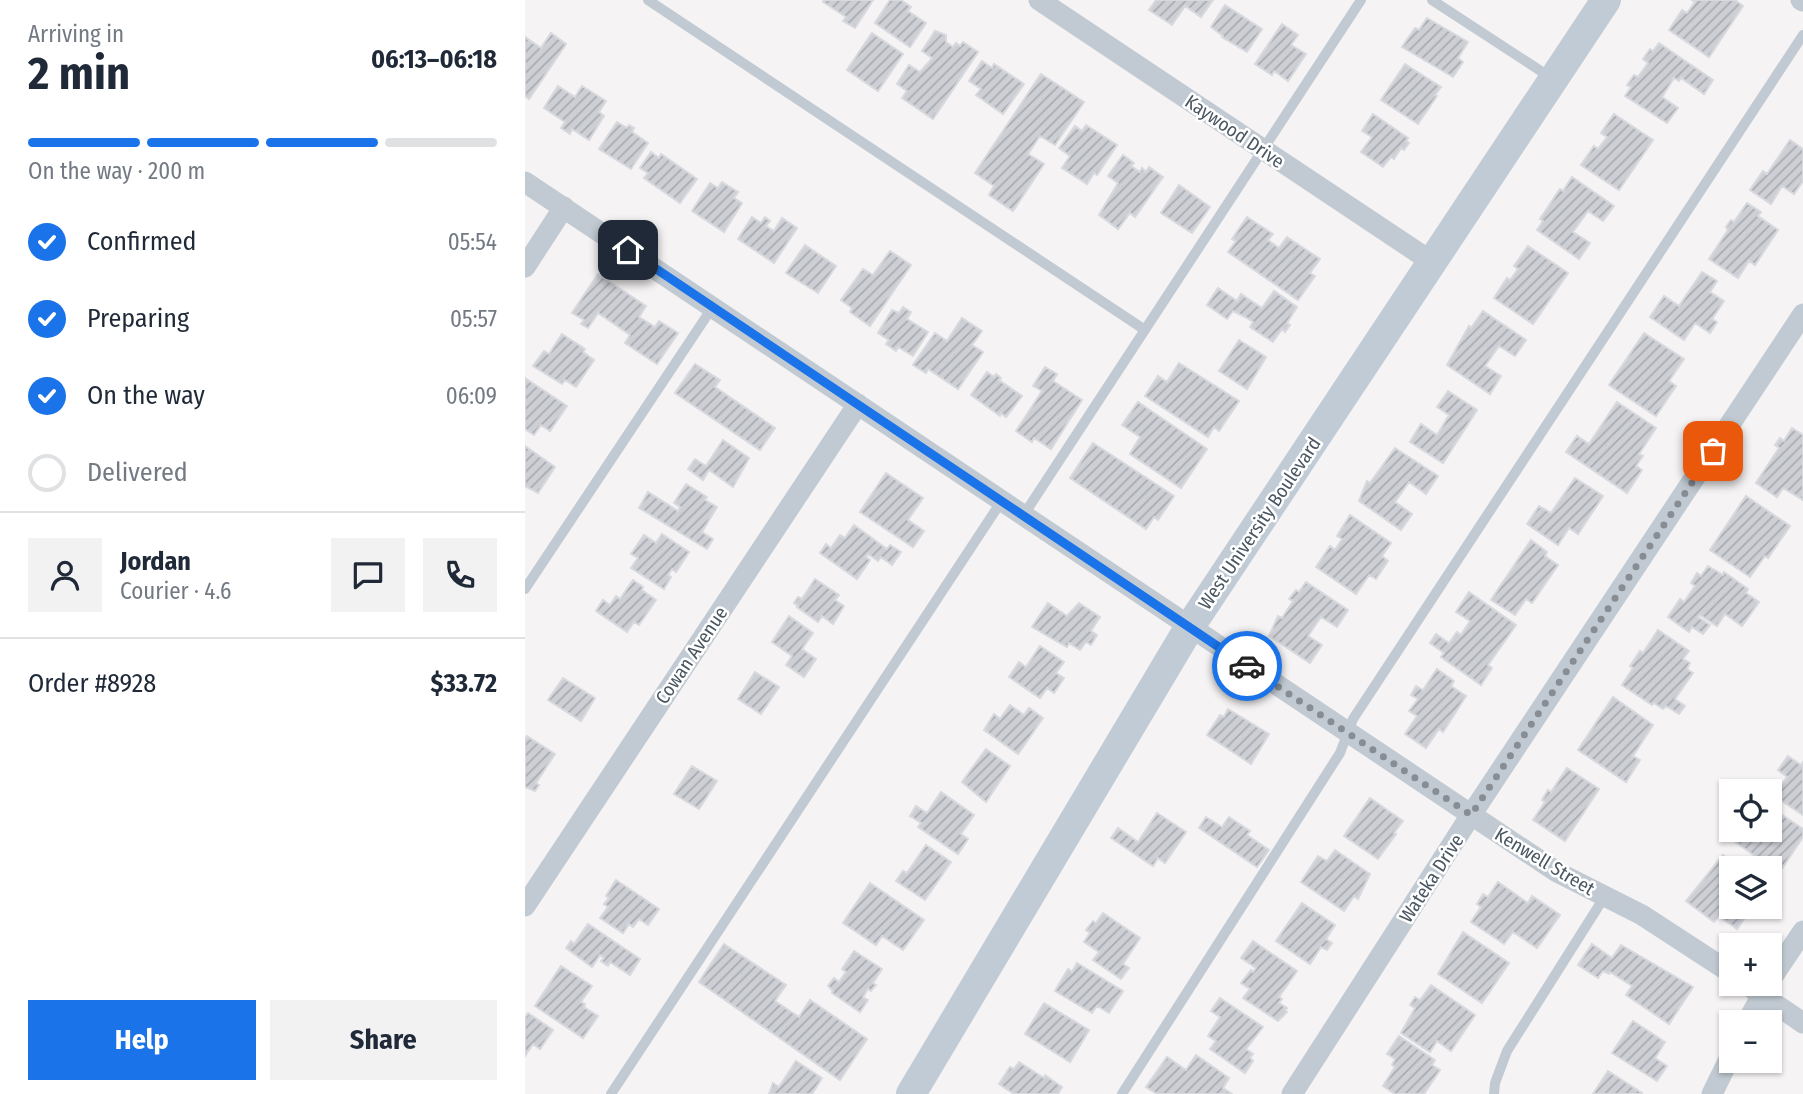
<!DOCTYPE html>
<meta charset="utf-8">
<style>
body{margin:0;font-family:"Fira Sans Condensed",sans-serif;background:#f2f2f3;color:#1f2937;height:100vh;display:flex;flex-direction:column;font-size:26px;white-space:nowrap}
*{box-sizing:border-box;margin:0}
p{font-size:23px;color:#747a83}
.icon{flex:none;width:38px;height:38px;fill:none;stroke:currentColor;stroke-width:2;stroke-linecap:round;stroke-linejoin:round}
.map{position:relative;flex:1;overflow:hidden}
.side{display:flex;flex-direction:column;background:#fff;width:525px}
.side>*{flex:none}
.fabs{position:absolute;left:1194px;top:779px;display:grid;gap:14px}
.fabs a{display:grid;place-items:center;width:63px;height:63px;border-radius:0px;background:#fff;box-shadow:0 2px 5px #0004;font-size:35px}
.pin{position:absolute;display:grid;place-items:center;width:60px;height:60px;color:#fff;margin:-30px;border-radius:14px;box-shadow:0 4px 10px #0006}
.courier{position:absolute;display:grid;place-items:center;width:70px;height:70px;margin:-35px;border:5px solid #1a73e8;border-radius:50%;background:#fff;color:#222;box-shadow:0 2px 9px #0007}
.overview em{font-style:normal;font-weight:700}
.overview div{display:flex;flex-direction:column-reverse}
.overview{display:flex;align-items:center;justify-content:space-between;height:119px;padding:0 28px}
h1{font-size:46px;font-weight:700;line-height:52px}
.bar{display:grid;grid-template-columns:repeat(4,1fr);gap:10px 7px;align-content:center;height:84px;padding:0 28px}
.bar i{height:9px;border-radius:5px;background:#e0e1e3}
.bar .current{background:#1a73e8}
.bar p{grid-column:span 4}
.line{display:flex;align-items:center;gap:18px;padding:0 28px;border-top:2px solid #e0e1e3}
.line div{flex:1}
.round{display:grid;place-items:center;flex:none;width:74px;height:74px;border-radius:0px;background:#f2f2f3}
ol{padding:0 28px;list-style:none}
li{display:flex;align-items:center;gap:21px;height:77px}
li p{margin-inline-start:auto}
li .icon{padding:7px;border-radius:50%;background:#1a73e8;color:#fff;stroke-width:4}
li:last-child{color:#747a83}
li i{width:38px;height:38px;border:4px solid #e0e1e3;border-radius:50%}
.action{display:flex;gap:14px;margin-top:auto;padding:14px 28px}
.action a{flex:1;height:80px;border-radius:0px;background:#1a73e8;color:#fff;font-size:28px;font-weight:700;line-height:80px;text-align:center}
.action a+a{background:#f2f2f3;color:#1f2937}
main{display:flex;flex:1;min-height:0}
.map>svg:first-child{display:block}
.building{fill:url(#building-hatch);stroke:#d7d9de;stroke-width:2}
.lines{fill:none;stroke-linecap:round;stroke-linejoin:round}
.lane{stroke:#c1cad2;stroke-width:10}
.street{stroke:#c1cad2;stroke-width:21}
.secondary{stroke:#c1cbd6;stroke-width:30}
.done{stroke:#868d94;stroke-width:7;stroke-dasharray:0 12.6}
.route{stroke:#1a73e8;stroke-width:9}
.labels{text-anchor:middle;stroke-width:5;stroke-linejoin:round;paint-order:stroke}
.street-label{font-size:19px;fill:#4a5661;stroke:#fff}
</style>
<main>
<section class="side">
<div class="overview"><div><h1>2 min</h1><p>Arriving in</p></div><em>06:13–06:18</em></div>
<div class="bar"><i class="current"></i><i class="current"></i><i class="current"></i><i></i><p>On the way · 200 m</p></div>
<ol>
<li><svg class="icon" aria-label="check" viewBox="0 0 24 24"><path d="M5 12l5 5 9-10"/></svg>Confirmed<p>05:54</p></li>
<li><svg class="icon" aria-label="check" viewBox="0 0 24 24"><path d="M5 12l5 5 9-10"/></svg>Preparing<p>05:57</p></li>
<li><svg class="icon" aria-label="check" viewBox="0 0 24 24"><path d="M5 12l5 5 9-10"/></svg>On the way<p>06:09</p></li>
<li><i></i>Delivered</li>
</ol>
<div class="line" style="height:126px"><a class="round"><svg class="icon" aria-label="person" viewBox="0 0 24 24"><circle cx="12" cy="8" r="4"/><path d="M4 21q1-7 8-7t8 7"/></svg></a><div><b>Jordan</b><p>Courier · 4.6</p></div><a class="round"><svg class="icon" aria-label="chat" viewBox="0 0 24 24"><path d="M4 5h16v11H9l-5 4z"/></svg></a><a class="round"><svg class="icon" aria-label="phone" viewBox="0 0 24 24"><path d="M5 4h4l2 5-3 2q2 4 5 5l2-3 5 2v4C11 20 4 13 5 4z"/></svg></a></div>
<div class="line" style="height:91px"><div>Order #8928</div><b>$33.72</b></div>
<div class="action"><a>Help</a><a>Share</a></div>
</section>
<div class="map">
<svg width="1278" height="1094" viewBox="0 0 1278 1094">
<defs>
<pattern id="building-hatch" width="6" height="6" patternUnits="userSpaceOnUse" patternTransform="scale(1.75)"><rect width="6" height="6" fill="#cdcfd5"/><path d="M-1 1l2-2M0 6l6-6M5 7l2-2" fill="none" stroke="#a8abb0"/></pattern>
</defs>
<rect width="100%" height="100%" fill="#f5f3f3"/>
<path class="building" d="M299,0H348L330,28L318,21L321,17L298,2Z
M365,0H376L386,7L383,11L401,23L385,47L350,23Z
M631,0H688L676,17L660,6L647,25L624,10Z
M1167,0H1210L1218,6L1184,57L1144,30L1157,10L1162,13L1170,2Z
M700,5L737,29L722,52L697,37L698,36L686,27Z
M902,18L943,42L933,58L938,62L928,77L877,47L890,28L894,30Z
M757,24L773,35L766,45L781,54L763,81L749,71L747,75L730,64Z
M410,31L421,35V42L428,47L431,43L435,46L438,42L453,52L408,119L377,98L382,91L372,84L384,65L395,72L404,62L407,58L397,51Z
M26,33L41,44L4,99L0,96V37L16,48Z
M347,33L378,54L353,91L322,70Z
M1134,43L1188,80L1179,94L1156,78L1154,81L1149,78L1137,97L1153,108L1142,123L1100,96L1106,87L1102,85L1109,75L1113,77L1123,63L1118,59L1125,49L1128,51Z
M457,61L467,68L469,64L499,84L478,114L451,95L456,89L444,81Z
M880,64L916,87L910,95L912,96L893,124L856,100Z
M516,74L559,102L530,145L515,136L503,154L519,164L488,211L464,195L469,186L450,173Z
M33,86L50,97L57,86L81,101L74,112L79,116L64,140L47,129L45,134L36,128L40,122L19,108Z
M848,114L883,138L881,141L884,143L879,150L876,148L869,159L866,157L858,167L836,152L847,137L837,131Z
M1089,114L1128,140L1094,190L1056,165L1069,146L1073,149L1082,137L1076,133Z
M92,122L102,128L104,125L109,128L107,132L123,143L106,169L74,149Z
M561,125L592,145L572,175L569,173L562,184L537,168L545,156L534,148L550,126L557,131Z
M1265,140L1278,149V181L1269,194L1257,186L1246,204L1225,190L1238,171L1242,174Z
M126,152L134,158L136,154L172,179L155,203L119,178L123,173L115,168Z
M598,155L609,163L606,166L615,172L617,168L621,172L624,167L638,177L610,217L605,213L593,229L574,215L593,183L583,176Z
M1047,177L1089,206L1078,221L1063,211L1048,232L1065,243L1054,259L1012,230L1018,221L1015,219L1035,189L1038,191Z
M197,182L213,192L209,198L217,203L199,232L167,211L185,183L193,188Z
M654,185L685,207L667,233L636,213Z
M1222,203L1236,212L1233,216L1253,230L1230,265L1224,261L1213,278L1184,259L1203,230L1201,227L1206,220L1209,222Z
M227,217L236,223L240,217L245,221L241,226L249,231L257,218L272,228L249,263L213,239Z
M722,217L748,234L743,240L754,248L762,237L795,259L785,273L790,276L773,300L703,252L711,241L707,239Z
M280,245L311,266L293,293L261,273Z
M1003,246L1043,273L1008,324L969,298L982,278L985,280L993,269L989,266Z
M365,251L386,265L345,326L325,312L327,308L316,300L338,269L348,275Z
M1177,272L1192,281L1185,292L1199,301L1187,319L1192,322L1185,333L1170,323L1159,340L1125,317L1139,296L1154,306Z
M73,274L121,306L114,317L130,327L134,321L153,333L132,364L100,343L105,335L73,313L63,328L56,324L59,320L47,313Z
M693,288L712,301L716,294L737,308L749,291L772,307L762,323L765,325L760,332L757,329L748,342L725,327L728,322L722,318L708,311L702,319L682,305Z
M378,307L386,312L382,319L403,332L388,356L373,347L371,351L361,344L364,340L353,333L367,310L374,313Z
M958,311L1001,340L990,356L974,346L960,366L976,376L965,394L922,365L944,326L946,328Z
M437,318L457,331L447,345L458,352L433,389L403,369L401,373L388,365L410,333L422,341Z
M1119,333L1159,359L1144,381L1151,386L1131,416L1084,385Z
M37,334L60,349L58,352L69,360L51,387L40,380L37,384L8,366L19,351L24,354Z
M714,340L741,357L722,389L694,371Z
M654,363L714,401L694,431L689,427L683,437L620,396L633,376L642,382Z
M170,364L195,380L190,387L250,428L235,450L150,393Z
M520,367L532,374L528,381L557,400L526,449L509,438L507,442L491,431L517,391L508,386Z
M462,372L469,377L471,374L476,378L474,380L497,396L481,417L476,413L475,416L446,395Z
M0,378L42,406L25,431L16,425L9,435L0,429Z
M923,391L952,410L918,463L885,442L896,424L912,435L924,415L912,407Z
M613,402L682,449L656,488L605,454L615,437L597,425Z
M1092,402L1131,428L1114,454L1118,456L1111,466L1117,470L1102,493L1041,452L1052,436L1064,444Z
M1267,428L1278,435V500L1258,488L1252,497L1231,483L1254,448L1250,445L1255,438L1259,441Z
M198,440L224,458L208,487L184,470L178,480L163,469L170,459L181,466Z
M568,443L649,496L633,520L629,517L621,529L545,478Z
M0,446L30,467L13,493L0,486Z
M870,448L913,476L901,494L884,482L870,502L887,514L876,530L834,501L842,481L845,483Z
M361,473L398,498L383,520L399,531L388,547L335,512Z
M1050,478L1078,496L1053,534L1044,528L1033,545L1002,524L1014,506L1026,513Z
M161,484L182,497L180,500L192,507L177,532L188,539L182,549L114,508L123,492L153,511L155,507L149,503Z
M1221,496L1265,526L1243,558L1240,556L1225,577L1185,550Z
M825,515L866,543L857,556L863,561L851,579L844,575L831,594L791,567L805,546L810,550L817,539L812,536Z
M329,525L362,549L365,545L376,552L367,565L356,557L353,561L343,554L341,557L345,560L332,579L295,553L301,544L306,548L315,535L320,538Z
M137,534L164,552L151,572L147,569L143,575L146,577L139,589L106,568L113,558L106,554L119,535L131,543Z
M1006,540L1022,552L1020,556L1033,565L1007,603L1001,599L990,615L966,600Z
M1183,566L1198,575L1199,572L1223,589L1221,593L1234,602L1217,626L1200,614L1192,626L1175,615L1173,617L1185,625L1178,634L1167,627L1164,632L1143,617L1155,599L1159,602L1170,586L1166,583L1172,573L1176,576Z
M290,579L314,595L310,600L319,606L308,624L297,616L293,622L272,607L273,606L269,603L273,597L277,599Z
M108,580L118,587L117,590L131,600L114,625L109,622L102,632L71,611L78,600L85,605L91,596L95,599Z
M781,582L823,610L812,627L796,617L783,636L797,645L785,663L744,636L753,616L757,618L768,601L764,599L771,590L774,592Z
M944,592L991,625L963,665L967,668L956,685L916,657L919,653L905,643L911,634L924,643L932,632L936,635L945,621L931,612Z
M523,603L542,616L554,603L575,617L566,631L572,635L566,645L561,642L555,650L544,643L542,647L507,627Z
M264,616L288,633L277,649L291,659L279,677L261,665L267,656L247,642Z
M1133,630L1164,651L1158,659L1165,663L1162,669L1168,673L1150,699L1160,706L1154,714L1141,706L1138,709L1129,703L1127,705L1097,685L1108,668L1105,666L1115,651L1118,653Z
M515,646L539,662L531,673L539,678L529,693L522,688L515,698L484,677L494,662L501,667Z
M912,669L929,681L926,686L941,696L918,732L914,729L901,748L880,734L892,716L884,711L893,699L886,695L891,686L898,690Z
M230,672L254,687L236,714L213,699Z
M38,678L70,698L56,721L23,700Z
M1088,697L1128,725L1108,756L1115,760L1101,782L1053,750Z
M485,705L499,715L504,708L518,718L493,754L459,730L469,714L475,719Z
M703,709L744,734L726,764L682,735L695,715L699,717Z
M2,736L30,754L11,783L14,785L10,791L0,787V740Z
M461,749L485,766L461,802L437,782Z
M1263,756L1276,765L1278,762V815L1249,796L1262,777L1253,770Z
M167,766L192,781L174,809L149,794Z
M1042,768L1074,789L1040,841L1008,820L1020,802L1017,800L1023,790L1026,792Z
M416,792L449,815L436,834L443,839L433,854L393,827L396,823L385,816L391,806L402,813Z
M845,798L878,821L869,833L871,834L853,859L819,836Z
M1244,806L1278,829V837L1254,873L1206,839L1205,832L1206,830H1244Z
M632,813L661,832L640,863L633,858L628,866L586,838L593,828L613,842Z
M681,817L697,827L704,817L725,831L722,835L744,850L732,867L674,828Z
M401,845L426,862L400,900L371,881L378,871L382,873Z
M810,850L845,874L833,899L829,896L819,911L776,882L793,856L802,861Z
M1198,855L1215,868H1206V906H1228L1212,929L1194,916L1189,922L1161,901Z
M91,880L134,909L123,925L114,919L108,927L104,924L98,933L75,918L83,907L79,904L84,898L81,896Z
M973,882L1003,903L1007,896L1035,915L1012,948L988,932L979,944L946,922L956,907L952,904L958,894L963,897Z
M345,883L399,920L378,950L357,936L351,945L318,923Z
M777,903L810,925L801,939L807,943L802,950L796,947L785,964L751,941Z
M578,913L615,938L598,964L604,968L596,979L568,960L574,952L559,942L565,933L561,930L568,921L571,923Z
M63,924L115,959L105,975L85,962L83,966L76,961L79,958L75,955L67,967L41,948L46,941L49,944Z
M938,932L984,963L957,1003L913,974Z
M728,941L772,971L754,997L757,999L754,1003L762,1008L760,1010L762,1012L753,1021L718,998L725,989L716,983L726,970L728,972L731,968L716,958Z
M199,944L261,985L250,1001L274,1017L285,1000L342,1039L315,1080L174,982Z
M1067,944L1087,958L1096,945L1168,987L1144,1024L1101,995L1107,986L1085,972L1084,974L1078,971L1073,978L1053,965Z
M329,951L357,969L348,983L351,985L346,991L343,989L338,997L343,1000L335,1012L307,993L308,991L303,986L309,978L314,982L321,972L317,969Z
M552,963L598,991L584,1013L572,1006L567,1013L530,991L543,969L547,972Z
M36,966L67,986L56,1002L60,1004L59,1007L73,1016L58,1038L10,1006Z
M906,985L950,1015L926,1051L912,1041L905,1052L876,1033L890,1008L885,1005L890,997L895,1000Z
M695,998L738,1027L721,1049L728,1054L725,1058L728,1061L720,1073L685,1049L691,1041L683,1036L695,1017L686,1011Z
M519,1003L564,1030L545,1062L500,1034Z
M3,1013L28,1030L15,1049L8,1044L0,1056V1018Z
M1108,1021L1140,1042L1130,1058L1142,1066L1132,1081L1087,1053Z
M874,1036L910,1060L907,1065L915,1070L899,1094H870L858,1086L870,1067L867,1065L870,1059L862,1054Z
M671,1055L704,1078L698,1088L707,1094H632L621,1087L642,1057L661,1070Z
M271,1061L297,1078L287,1094H244L248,1083L254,1087Z
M494,1062L519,1078L520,1075L537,1087L533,1094H489L474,1084L485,1067L489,1069Z
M1083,1071L1117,1093L1116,1094H1068Z"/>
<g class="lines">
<path class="lane" d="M123,0L620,330
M907,0L1028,79
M498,516L836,0
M0,589L187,308
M86,1094L476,502
M597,1094L815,753L828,719L1278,35
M969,1094L970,1083L982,1051L1080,896"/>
<path class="street" d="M514,0L907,262
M1276,0L1278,1
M0,182L1032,872L1117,915L1206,973
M0,267L39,207
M0,906L333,404
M1244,982L1278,931
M1221,984L1278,1023
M1222,1022L1243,984
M767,1094L946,815L1278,314
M1187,1094L1206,1055"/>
<path class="secondary" d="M386,1094L664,628L1081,0"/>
</g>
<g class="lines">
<path class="done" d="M722,666L946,815L1188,451"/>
<path class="route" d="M103,250L722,666"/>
</g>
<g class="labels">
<g class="street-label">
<text transform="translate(710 131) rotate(34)" y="7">Kaywood Drive</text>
<text transform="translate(734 523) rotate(-56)" y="7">West University Boulevard</text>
<text transform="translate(166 655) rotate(-56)" y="7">Cowan Avenue</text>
<text transform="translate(1020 861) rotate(31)" y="7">Kenwell Street</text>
<text transform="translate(906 878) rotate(-57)" y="7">Wateka Drive</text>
</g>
</g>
</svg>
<div class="fabs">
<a><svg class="icon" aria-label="locate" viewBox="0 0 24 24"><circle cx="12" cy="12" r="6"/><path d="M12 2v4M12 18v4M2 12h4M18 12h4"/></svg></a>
<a><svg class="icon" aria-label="layers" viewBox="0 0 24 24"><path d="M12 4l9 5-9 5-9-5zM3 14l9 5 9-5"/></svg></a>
<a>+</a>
<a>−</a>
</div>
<div class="pin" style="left:1188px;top:451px;background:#ea580c"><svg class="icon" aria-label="bag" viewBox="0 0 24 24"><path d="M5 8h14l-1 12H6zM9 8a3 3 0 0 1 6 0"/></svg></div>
<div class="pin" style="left:103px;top:250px;background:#1f2937"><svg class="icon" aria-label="home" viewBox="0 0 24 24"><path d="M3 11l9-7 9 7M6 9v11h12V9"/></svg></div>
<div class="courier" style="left:722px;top:666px"><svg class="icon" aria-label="car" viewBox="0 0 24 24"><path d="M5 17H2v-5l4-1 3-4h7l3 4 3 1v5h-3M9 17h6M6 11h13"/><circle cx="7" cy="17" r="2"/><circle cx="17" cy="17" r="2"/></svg></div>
</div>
</main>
